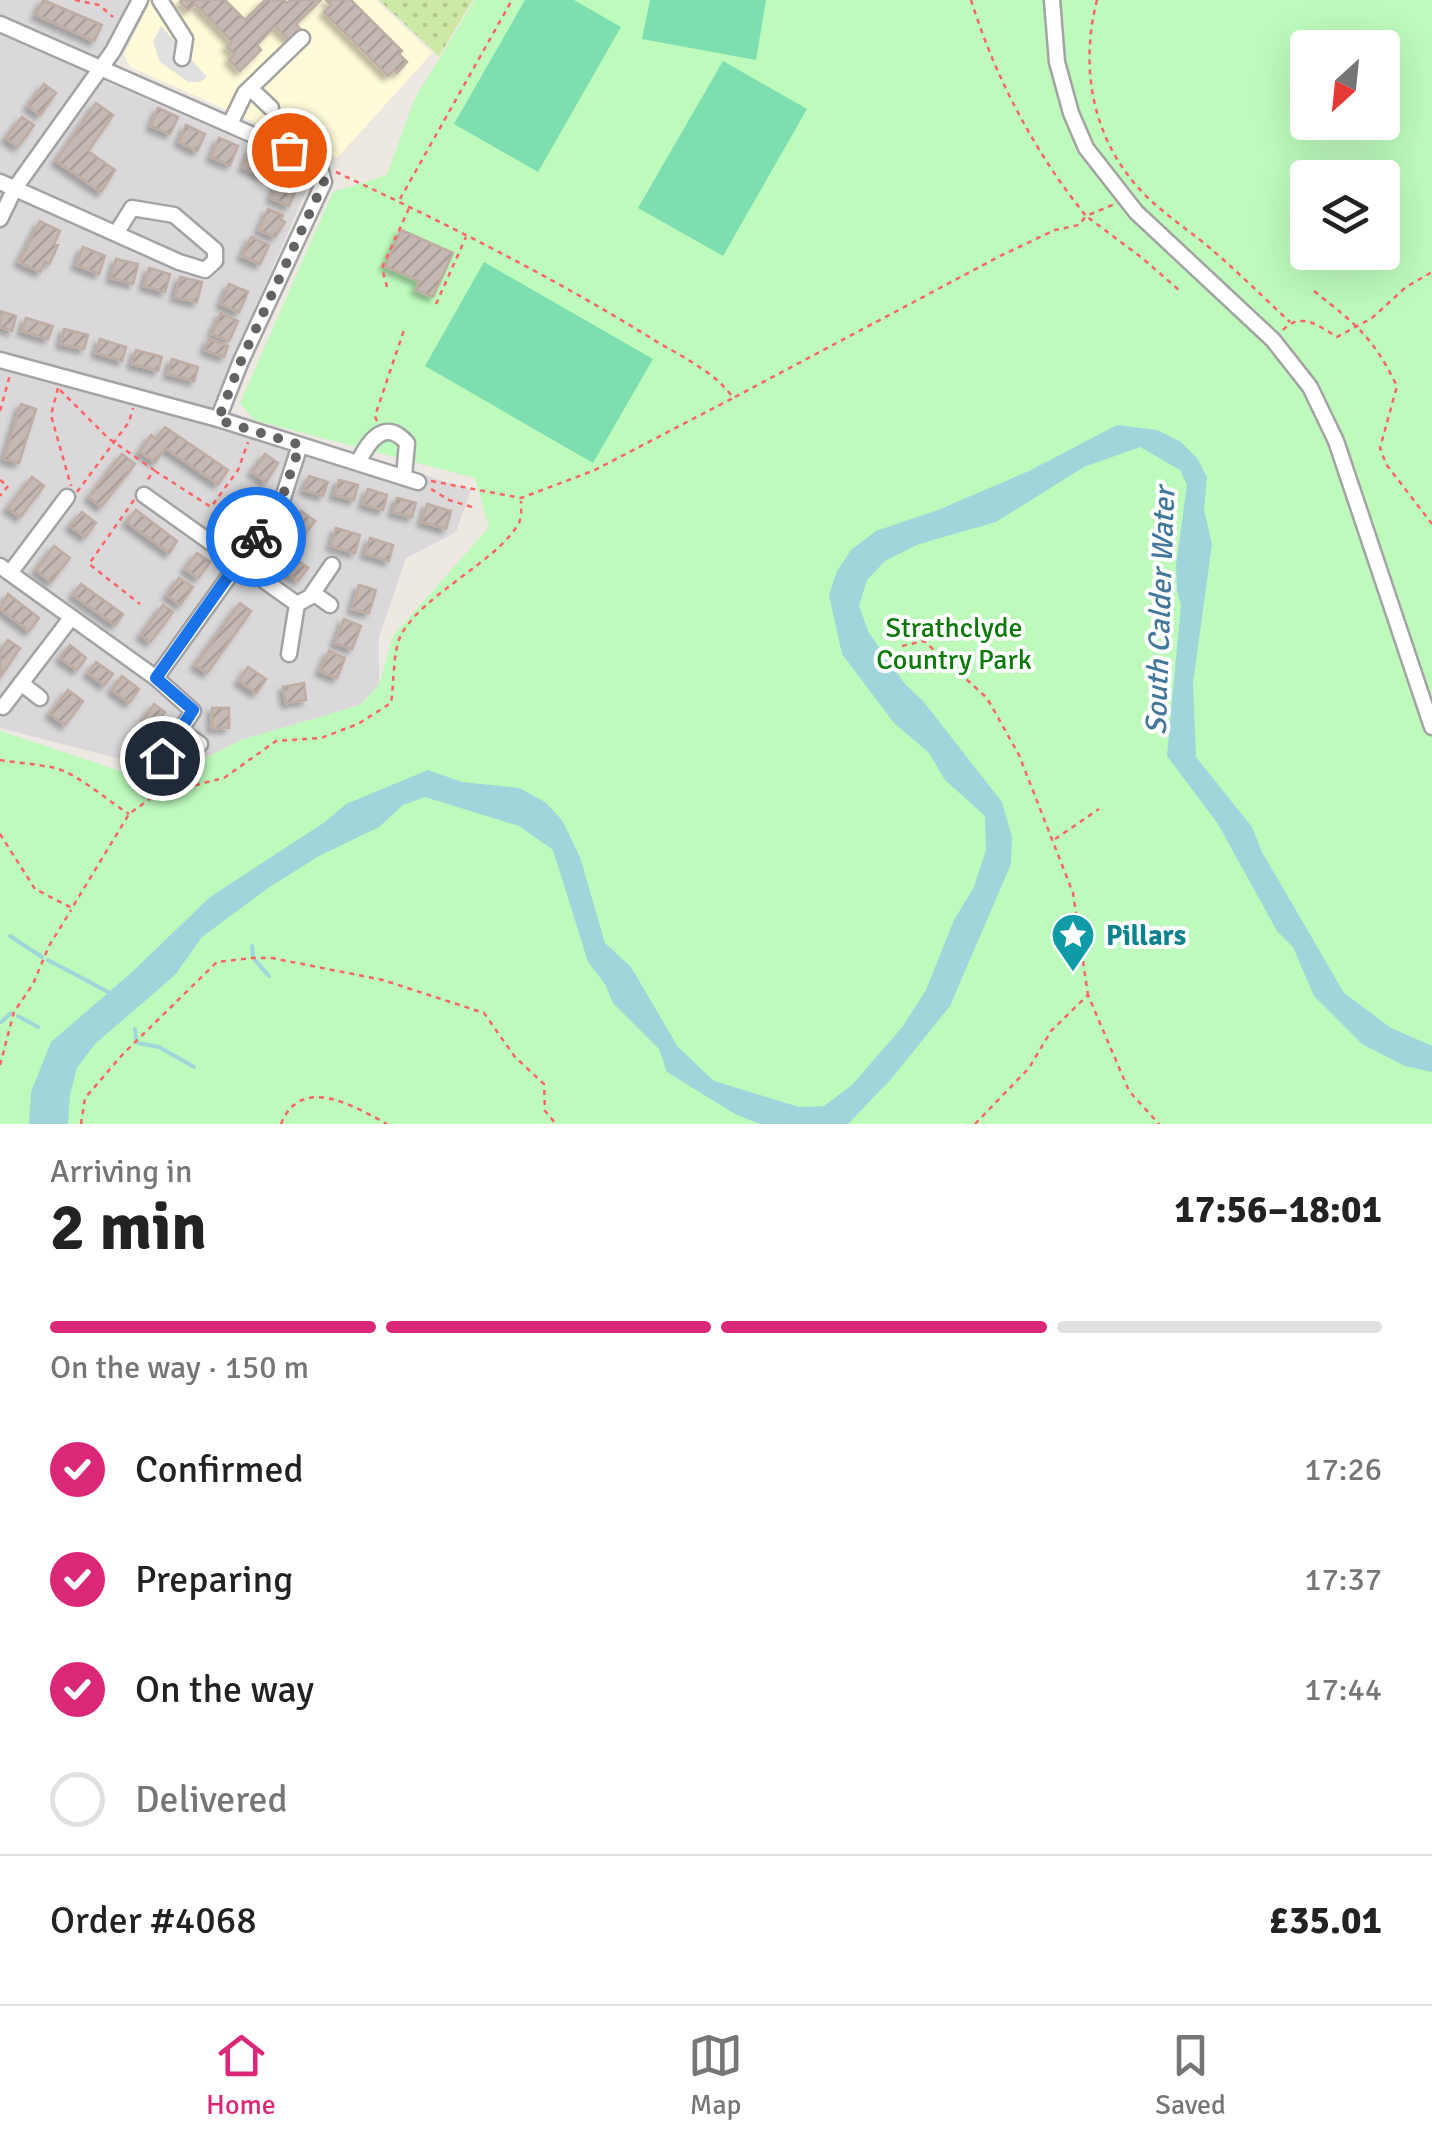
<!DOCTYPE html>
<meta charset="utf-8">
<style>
body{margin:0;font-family:Signika,sans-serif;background:#f2f2f2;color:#222;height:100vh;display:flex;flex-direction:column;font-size:38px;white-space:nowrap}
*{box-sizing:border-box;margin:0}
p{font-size:32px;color:#767676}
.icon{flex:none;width:55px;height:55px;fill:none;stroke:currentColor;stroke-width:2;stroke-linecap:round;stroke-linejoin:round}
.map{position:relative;height:1124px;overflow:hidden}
.sheet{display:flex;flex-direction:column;background:#fff;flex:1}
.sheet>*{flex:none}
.needle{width:65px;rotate:207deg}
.controls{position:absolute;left:1290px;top:30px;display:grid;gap:20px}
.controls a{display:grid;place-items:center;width:110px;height:110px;border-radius:10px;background:#fff;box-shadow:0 10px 40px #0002;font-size:50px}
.pin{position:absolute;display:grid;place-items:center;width:85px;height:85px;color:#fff;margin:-42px;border:5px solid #fff;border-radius:50%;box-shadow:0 2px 10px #0007}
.courier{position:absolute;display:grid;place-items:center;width:100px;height:100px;margin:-50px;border:8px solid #1a73e8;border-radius:50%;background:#fff;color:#222;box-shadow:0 2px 12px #0007}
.overview em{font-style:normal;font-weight:700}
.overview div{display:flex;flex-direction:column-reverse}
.overview{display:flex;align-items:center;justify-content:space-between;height:170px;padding:0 50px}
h1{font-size:65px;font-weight:700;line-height:75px}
.bar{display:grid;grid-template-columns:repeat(4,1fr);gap:15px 10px;align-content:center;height:120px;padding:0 50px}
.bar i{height:12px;border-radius:8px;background:#e0e0e0}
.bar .active{background:#db2777}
.bar p{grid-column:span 4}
.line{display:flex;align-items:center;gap:25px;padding:0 50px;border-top:2px solid #e0e0e0}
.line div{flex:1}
ol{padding:0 50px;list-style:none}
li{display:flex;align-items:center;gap:30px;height:110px}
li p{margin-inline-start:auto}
li .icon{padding:10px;border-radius:50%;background:#db2777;color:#fff;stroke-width:4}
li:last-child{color:#767676}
li i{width:55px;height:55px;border:5px solid #e0e0e0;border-radius:50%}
.dock{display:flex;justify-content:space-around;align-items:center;height:140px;border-top:2px solid #e0e0e0;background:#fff;font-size:28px;color:#767676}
.dock a{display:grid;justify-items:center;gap:5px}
.dock .active{color:#db2777}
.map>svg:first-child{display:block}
.residential{fill:#dad8d9}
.education{fill:#fffbd8}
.grass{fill:url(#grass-dots)}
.park{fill:#bdfabc;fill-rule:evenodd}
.pitch{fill:#7ddeaf}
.parking{fill:#e0e0e0}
.water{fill:#a0d5dc}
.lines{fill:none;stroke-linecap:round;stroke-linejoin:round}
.stream{stroke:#a0d5dc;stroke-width:4}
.building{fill:url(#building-hatch);stroke:#bfada3;stroke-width:2.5;filter:url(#shadow)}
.minor-casing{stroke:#a3a3a3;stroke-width:19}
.path{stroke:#fb6464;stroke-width:2.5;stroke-dasharray:5 5;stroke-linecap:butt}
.minor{stroke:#fff;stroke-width:14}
.done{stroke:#656361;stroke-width:10;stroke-dasharray:0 18}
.route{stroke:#1a73e8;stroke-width:12}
.labels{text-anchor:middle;stroke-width:8;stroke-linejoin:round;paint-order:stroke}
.park-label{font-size:28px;fill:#0c790a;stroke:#fff}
.culture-label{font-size:28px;font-weight:bold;fill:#0d838f;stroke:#fff;text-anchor:start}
.water-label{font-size:30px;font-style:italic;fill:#42789c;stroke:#fff}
</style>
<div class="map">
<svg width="1432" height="1124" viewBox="0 0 1432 1124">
<defs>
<pattern id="grass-dots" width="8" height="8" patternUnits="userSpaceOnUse" patternTransform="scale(2.5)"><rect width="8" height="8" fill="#cee9a5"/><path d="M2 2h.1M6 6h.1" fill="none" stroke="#b0c78d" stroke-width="1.8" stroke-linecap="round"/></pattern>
<pattern id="building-hatch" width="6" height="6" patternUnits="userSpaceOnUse" patternTransform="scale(2.5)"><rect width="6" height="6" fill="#c5b9b4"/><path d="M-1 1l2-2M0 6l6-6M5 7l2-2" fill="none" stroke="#a99e9a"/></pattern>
<filter id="shadow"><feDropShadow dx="-4.5" dy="4.5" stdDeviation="2.5" flood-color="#0004"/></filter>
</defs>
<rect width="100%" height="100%" fill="#ede8e1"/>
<path class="residential" d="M0,0H129L91,75L314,173L212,406L471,490L456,532L406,558L379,637V685L360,705L241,740L175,773L0,728Z"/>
<path class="education" d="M151,0H376L432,53L337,158L130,67L124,55Z"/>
<path class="grass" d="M379,0H473L439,56Z"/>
<path class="park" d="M475,0H1432V1124H0V731L156,783L241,740L360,705L379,685L393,636L489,527L475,478L254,420L240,403L333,192L387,175L414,100ZM1308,48H1382V122H1308ZM1308,178H1382V252H1308Z"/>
<path class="pitch" d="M525,0H574L621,27L538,172L454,124Z
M650,0H766L756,60L642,39Z
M723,61L807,109L723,256L638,208Z
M484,262L653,359L593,463L425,366Z"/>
<path class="parking" d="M161,26L207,77L200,82H188L160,62L153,42Z"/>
<path class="water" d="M1117,425L1157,430L1181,442L1197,458L1207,477L1204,510L1212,544L1193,683L1196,757L1252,827L1262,852L1344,993L1391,1028L1432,1046V1072L1405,1066L1362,1044L1314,996L1293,947L1277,931L1218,824L1167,756L1181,605L1177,591L1176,565L1187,485L1180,470L1140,447L1084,467L996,522L919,544L885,561L867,580L859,606L869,633L905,684L923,701L1002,802L1012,837L1011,864L950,1006L892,1078L848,1124H760L735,1114L667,1072L659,1049L613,1003L605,984L588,962L553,850L519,826L425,797L403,805L379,827L319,856L268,888L202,937L175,975L95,1044L77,1068L70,1095L68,1124H29L31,1092L51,1042L131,973L210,897L325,822L346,804L428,770L462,782L519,788L545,802L562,820L580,857L605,943L631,967L678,1047L714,1081L799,1107L824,1106L852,1085L903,1026L926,990L954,920L974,887L986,850L985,816L945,780L929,753L894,723L842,654L829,595L837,571L851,550L876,531L938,510L1029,471Z"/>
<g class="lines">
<path class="stream" d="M10,936L42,957
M252,946L253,956
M48,960L110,993
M255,960L269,976
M18,1016L38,1027
M1,1022L11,1013
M135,1029L136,1039
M138,1043L159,1047L194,1067"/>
</g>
<path class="building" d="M43,0L102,25L94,41L36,15Z
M182,0H225L245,20L265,0H284L287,3L290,0H321L296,24L302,31L291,42L275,26L257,45L261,50L240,71L229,60L234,54L227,47L232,42L195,4L188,10L180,2Z
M326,0H351L402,51L399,54L407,62L397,73L394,70L388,76L324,12L331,5Z
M44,84L56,93L40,115L28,106Z
M96,103L113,115L88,151L115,170L101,192L56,161Z
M158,108L178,117L170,134L151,126Z
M22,117L34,125L18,147L6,138Z
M186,125L205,134L197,151L179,142Z
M219,138L238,146L230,165L211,157Z
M251,149L270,158L263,176L243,167Z
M284,168L302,176L289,206L271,198Z
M268,209L283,215L281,220L285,222L275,237L259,230Z
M40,221L60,231L54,244L58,245L49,264L45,262L40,272L19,262Z
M401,230L453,253L433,297L416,290L419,281L385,266Z
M251,237L269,245L260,264L242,256Z
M83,247L105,256L99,274L76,265Z
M116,259L138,264L133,284L111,278Z
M149,268L170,274L165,292L144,286Z
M180,277L202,282L197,302L175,297Z
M229,284L248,292L239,312L221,304Z
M0,311L16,316L12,331L0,327Z
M221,313L238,321L229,341L212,334Z
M26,318L53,326L48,339L22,331Z
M64,329L88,335L84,349L61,344Z
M100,339L126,347L122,361L96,353Z
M209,339L228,346L224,357L205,350Z
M136,350L162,357L158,371L132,364Z
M172,359L198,367L194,381L168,374Z
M21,404L36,409L19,463L4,459Z
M165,427L228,470L218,484L165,448L155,462L140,452L151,435L156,439Z
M122,454L135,464L101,507L89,497Z
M265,454L278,463L266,482L252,472Z
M309,476L328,482L323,496L304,490Z
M32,477L44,486L20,517L8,508Z
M339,480L358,485L354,500L334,495Z
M251,488L263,497L233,538L220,529Z
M368,489L387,495L383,510L363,504Z
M397,498L416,503L412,517L393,512Z
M427,504L451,511L446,529L422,522Z
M136,510L177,541L169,553L127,522Z
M301,511L315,521L302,538L288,528Z
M82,512L96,523L85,537L70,526Z
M336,528L360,535L355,553L331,546Z
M370,538L393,545L389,561L365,554Z
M277,545L308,568L298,581L267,558Z
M54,546L70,558L51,582L36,570Z
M197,553L210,562L198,578L185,569Z
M179,578L193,587L180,605L167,595Z
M81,584L123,614L115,625L73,595Z
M359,585L376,590L369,613L352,609Z
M8,594L39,618L29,631L0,609Z
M240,603L251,611L207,673L195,665Z
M163,605L173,612L150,642L141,635Z
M344,619L361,626L352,649L335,643Z
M8,640L20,648L0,677V652Z
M70,645L86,658L77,670L60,658Z
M329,651L345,658L337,678L320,671Z
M96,662L113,674L104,685L88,673Z
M248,667L266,679L256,693L239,681Z
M122,676L139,689L129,703L112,690Z
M304,683L306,700L286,703L283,687Z
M68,690L83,701L65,725L50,714Z
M154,704L165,712L144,744L132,736Z
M212,708H229V728H212Z"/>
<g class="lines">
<defs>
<path id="minor" d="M160,0L185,39L182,58
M1052,0L1057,62L1071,113L1086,148L1136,212L1273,340L1310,387L1336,441L1432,727
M0,24L319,164L324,182L241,361L218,419
M250,88L271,108
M230,124L245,93L302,38
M0,182L179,262L205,270L215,261V250L174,215L132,208L117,232
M0,219L15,188L113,51L140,0
M0,360L218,419L418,482
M358,463C369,440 385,418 407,443L404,477
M144,495L297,604L289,654
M0,566L156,678L281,504L300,445
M10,573L67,497
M313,593L330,605
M297,604L310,597L332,565
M156,678L193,711L162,758
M21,683L40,698
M3,707L71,618
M181,731L200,744"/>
</defs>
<use href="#minor" class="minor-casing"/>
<path class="path" d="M75,0L99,5L113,17
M971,0C995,77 1035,153 1086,216L1115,204
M1097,0C1079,70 1093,141 1144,194C1163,213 1184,227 1204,243C1234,268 1262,296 1290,322
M336,172C445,223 551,276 654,340C679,355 717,373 733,398L595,470L521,498L431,481
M400,199L512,0
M387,287L382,268L410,206
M1314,291C1357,325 1372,336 1397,386L1380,448L1386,464L1432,524
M436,304L466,237
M1283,330C1301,311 1319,326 1337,337L1372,318L1406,287L1432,272
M58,388L51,415L71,486
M60,390L108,438L154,470L147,481
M735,397L1002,255L1055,230L1079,225L1086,216L1141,257L1179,290
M0,411L10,375
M377,421L375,416L405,327
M155,471L211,507L238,470L248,442
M0,480L8,486L0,496
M431,489L449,500L475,508
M77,492L129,422L133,408
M134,500L89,564L140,604
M902,646L924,641L987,698L1019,755L1073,893L1088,995
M0,760C18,763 38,764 55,768C78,774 108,801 129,814
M0,834L35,889L72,908L129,814L155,795L224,778L276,741L321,738L358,724L391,703C394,684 393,650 401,635C424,593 497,562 519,523C522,516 521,508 521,501
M1055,839L1099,809
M0,1065L14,1012L33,984L49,946L71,910
M81,1124L85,1098L123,1054L217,962L252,958H272L383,980L484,1013L515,1057L544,1084L545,1111L556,1124
M281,1124C301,1074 354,1106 387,1124
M975,1124L1029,1068L1051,1031L1088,995L1129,1091L1159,1124"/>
<use href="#minor" class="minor"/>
</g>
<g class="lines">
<path class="done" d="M256,537L280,504L300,445L218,420L241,361L324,182L319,164L289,150"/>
<path class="route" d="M162,758L193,710L156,678L256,537"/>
</g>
<defs>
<symbol id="sight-pin" viewBox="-11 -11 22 30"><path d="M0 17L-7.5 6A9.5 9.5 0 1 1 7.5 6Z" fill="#0f9aa8" stroke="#fff"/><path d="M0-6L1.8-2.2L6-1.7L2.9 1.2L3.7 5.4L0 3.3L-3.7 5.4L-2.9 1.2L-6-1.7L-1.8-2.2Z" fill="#fff"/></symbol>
</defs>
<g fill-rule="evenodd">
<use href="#sight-pin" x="1048" y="910" width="50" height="68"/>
</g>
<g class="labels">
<g class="park-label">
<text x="954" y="637">Strathclyde<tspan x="954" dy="32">Country Park</tspan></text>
</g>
<g class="culture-label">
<text x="1106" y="945">Pillars</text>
</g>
<g class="water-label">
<text transform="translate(1160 611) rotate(-88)" y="10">South Calder Water</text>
</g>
</g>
</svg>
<div class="controls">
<a><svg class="needle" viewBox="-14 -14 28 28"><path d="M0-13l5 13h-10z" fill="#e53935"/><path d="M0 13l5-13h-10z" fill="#767676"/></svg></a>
<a><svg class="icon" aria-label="layers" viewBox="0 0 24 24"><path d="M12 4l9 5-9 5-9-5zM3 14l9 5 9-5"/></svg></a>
</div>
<div class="pin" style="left:289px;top:150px;background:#ea580c"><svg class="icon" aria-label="bag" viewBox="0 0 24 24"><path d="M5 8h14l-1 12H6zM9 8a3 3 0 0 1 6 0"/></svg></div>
<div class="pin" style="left:162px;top:758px;background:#1f2937"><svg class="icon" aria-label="home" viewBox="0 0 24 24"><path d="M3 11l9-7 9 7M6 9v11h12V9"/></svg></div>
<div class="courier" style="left:256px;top:537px"><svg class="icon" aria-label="bike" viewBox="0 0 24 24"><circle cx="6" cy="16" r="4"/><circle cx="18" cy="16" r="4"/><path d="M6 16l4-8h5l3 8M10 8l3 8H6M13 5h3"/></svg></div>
</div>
<section class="sheet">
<div class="overview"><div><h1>2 min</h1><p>Arriving in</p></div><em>17:56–18:01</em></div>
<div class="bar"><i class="active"></i><i class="active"></i><i class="active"></i><i></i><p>On the way · 150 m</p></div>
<ol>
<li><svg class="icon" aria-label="check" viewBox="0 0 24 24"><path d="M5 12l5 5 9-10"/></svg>Confirmed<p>17:26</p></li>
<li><svg class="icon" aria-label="check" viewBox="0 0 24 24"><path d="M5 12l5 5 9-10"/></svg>Preparing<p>17:37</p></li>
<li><svg class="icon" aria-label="check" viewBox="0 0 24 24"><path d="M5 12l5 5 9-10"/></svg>On the way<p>17:44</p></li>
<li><i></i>Delivered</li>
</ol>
<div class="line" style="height:130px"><div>Order #4068</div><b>£35.01</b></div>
</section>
<nav class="dock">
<a class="active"><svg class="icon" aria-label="home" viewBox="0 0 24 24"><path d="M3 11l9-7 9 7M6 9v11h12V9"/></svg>Home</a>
<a><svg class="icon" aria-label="map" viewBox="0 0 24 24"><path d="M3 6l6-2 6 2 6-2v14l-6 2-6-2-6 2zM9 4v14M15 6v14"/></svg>Map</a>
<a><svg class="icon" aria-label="saved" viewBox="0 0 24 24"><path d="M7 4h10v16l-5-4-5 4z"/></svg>Saved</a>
</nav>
